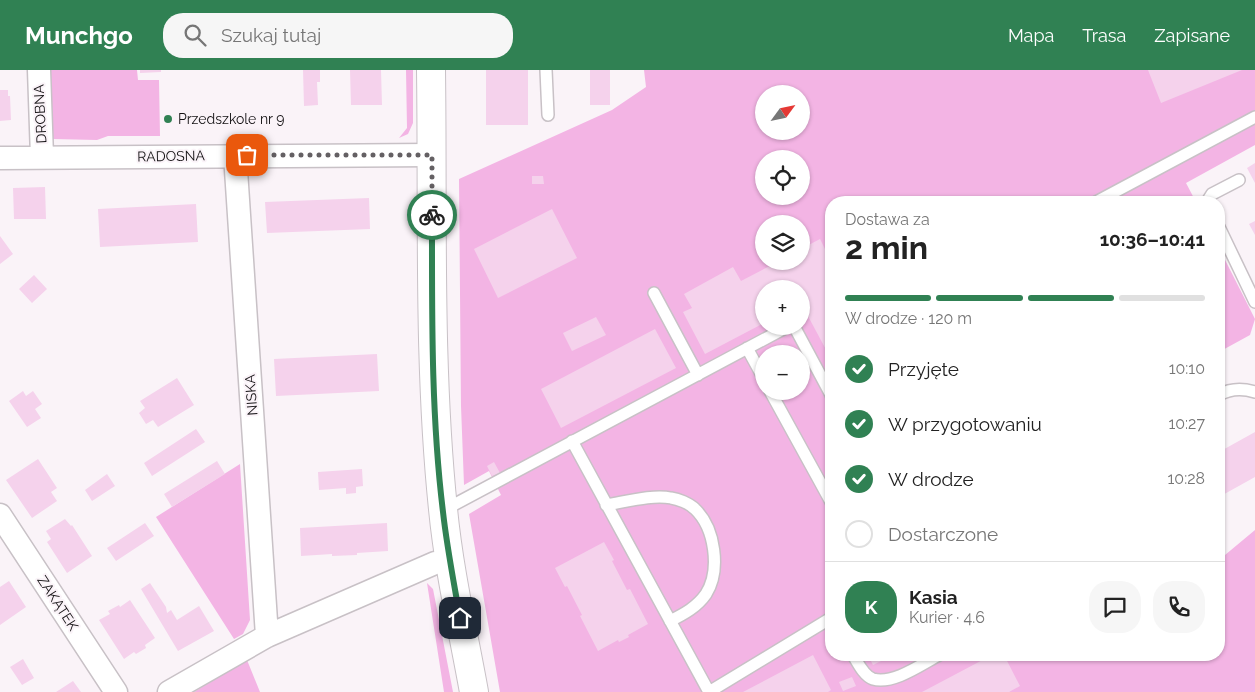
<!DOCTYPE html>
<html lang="pl">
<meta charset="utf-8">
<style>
body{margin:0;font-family:Raleway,sans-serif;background:#f6f6f6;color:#222;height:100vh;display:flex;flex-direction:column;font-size:19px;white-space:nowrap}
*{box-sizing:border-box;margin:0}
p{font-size:16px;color:#767676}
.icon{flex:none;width:28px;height:28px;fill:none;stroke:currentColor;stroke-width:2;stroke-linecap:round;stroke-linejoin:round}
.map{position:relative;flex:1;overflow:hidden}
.sheet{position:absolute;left:825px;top:126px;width:400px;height:465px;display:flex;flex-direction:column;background:#fff;border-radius:20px;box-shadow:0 1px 4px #0004}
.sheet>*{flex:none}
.needle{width:32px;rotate:57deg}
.tools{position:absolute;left:755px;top:15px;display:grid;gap:10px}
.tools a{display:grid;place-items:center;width:55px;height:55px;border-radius:50%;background:#fff;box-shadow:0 1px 4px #0004;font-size:25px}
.pin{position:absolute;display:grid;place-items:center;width:42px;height:42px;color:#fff;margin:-21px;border-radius:10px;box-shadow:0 2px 8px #0006}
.courier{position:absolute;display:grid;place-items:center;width:50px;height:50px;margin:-25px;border:4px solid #308153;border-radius:50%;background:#fff;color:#222;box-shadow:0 1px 6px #0007}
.headline em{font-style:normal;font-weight:700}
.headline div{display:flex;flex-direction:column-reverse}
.headline{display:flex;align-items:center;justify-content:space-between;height:85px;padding:0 20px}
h1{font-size:32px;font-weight:700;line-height:38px}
.bar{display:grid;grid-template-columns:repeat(4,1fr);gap:8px 5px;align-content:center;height:60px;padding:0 20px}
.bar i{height:6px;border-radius:4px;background:#e0e0e0}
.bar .on{background:#308153}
.bar p{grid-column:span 4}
.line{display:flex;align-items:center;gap:12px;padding:0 20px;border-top:1px solid #e0e0e0}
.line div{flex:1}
.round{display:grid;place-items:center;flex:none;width:52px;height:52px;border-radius:20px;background:#f6f6f6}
ol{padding:0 20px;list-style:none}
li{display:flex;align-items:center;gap:15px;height:55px}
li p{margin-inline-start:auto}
li .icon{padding:5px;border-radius:50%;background:#308153;color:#fff;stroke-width:4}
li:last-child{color:#767676}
li i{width:28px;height:28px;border:2px solid #e0e0e0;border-radius:50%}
header{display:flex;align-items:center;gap:30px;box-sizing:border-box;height:70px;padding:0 25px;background:#308153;color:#fff}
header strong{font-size:24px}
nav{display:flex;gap:28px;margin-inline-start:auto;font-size:18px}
.search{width:350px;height:45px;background:#f6f6f6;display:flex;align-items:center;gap:12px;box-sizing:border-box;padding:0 18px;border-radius:20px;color:#767676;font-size:19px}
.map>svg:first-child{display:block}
.green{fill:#f3b4e4;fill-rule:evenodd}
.building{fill:#f5d2ec}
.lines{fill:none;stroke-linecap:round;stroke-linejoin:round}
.lane-casing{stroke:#c8c1c6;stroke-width:14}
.street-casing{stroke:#c8c1c6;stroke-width:25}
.secondary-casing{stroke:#c8c1c6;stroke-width:30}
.lane{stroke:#fff;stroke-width:11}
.street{stroke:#fff;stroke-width:22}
.secondary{stroke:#fff;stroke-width:28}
.done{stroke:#646063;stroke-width:5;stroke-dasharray:0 9}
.route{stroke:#308153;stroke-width:6}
.poi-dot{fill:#308153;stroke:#faf3f8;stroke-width:2}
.labels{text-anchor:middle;stroke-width:4;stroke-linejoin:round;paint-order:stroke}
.street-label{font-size:14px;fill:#131113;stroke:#faf3f8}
.poi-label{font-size:14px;fill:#131113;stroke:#faf3f8;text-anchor:start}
</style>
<header>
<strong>Munchgo</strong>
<div class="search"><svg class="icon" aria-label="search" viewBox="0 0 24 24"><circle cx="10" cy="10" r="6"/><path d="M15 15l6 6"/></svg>Szukaj tutaj</div>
<nav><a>Mapa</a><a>Trasa</a><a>Zapisane</a></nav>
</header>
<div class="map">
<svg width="1255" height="622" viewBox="0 0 1255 622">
<rect width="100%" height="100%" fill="#faf3f8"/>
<path class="green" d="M50,0H137L138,10H159L160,66H108L97,70L53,69Z
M406,0H413V53L408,64L399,68L407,58Z
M644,0H1255V75L1186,113L1196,132H831V585H1219V490L1255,460V622H500L469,444L501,425L489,401L464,415L461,336L459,109L612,40L646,17ZM764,24H801V61H764ZM764,89H801V126H764ZM764,154H801V191H764ZM764,219H801V256H764ZM764,284H801V321H764Z
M1219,178L1255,249L1250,265L1219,282Z
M240,394L250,550L243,564L234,569L156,447Z
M427,513L433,519L453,622H444Z
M247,590L260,622H194Z"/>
<path class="building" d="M140,0H161V2L140,3Z
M303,0H320V12H317L318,35L304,36Z
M350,0H381L382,35H351Z
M486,0H528V55H486Z
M590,0H610V35H590Z
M1148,0H1242L1161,33Z
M0,20H8V26H10L11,50L0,51Z
M1255,93V113L1247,98Z
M532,106H543L544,114H532Z
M45,117L46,149H14L13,118Z
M369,128L370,159L267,163L265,132Z
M196,134L198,172L100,177L98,139Z
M552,139L577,188L498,228L474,179Z
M1255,151V165L1249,154Z
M0,166L13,184L0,194Z
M820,169L831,191V289L801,233V219H764V253L705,284L683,242L692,238L684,224L733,197L741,211L779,191H801V179Z
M34,205L47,219L32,233L19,219Z
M596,247L606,265L572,281L563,263Z
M655,259L676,298L561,358L541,319Z
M377,284L379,321L276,326L274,289Z
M177,308L194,335L158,357L153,350L146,354L139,343L145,338L140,331Z
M23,321L26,326L33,321L42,334L35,339L41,348L27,357L9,331Z
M196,359L205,372L152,406L144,393Z
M1255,362V407L1219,427V382Z
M38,389L57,418L51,422L57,431L32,448L6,410Z
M217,391L225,404L172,437L164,424Z
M494,392L500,403L492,406L487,396Z
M362,399L363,416L356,417V423L346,424V418L319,420L318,402Z
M107,404L115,416L92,431L85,420Z
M65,449L71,456L72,455L92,486L67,503L47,472L51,469L46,461Z
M145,453L154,466L116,491L107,478Z
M387,453L388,481L357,483V485L332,486V484L301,486L300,458Z
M604,472L614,490L612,491L627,520L630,519L648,554L628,565L629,567L619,572L618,570L598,581L580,546L582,545L567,516L565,517L555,498Z
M9,511L26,537L0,555V517Z
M150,513L166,537L167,543L171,540L177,550L199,536L214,561L178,581L141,519Z
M130,530L155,568L145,575L146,578L136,584L134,582L124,589L99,550L110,544L108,541L119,535L120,537Z
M813,585L831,620L828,622H743Z
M868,585H893L873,595Z
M992,585H1004L1020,616L1009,622H922Z
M1030,585H1042L1033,590Z
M23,589L34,608L22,615L10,597Z
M852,607L856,616L843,621L839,612Z
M73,611L81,622H56Z"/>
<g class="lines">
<defs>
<path id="lane" d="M546,0L548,45
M1096,132L1255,47
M1207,132L1212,124L1239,110
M1219,157L1255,232
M654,223L698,305
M794,256L831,325
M747,278L764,309
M770,321L831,432
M1219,325C1231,318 1242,318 1255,322
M572,371L709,622
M606,435C625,432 653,424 671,428C678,429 689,433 695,439C715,458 721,500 706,524C697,537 684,544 670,551
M444,440L789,256
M853,585C858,593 864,606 873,609C893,615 922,594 939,585
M709,622L831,548"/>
<path id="street" d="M39,0L42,87
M235,85L267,566
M0,88L432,85
M0,445L116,622
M169,622L267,566L435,493"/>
<path id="secondary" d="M431,0C433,146 428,293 443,439C449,501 463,561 474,622"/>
</defs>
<use href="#lane" class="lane-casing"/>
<use href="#street" class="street-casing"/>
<use href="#secondary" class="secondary-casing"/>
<use href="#lane" class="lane"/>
<use href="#street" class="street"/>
<use href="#secondary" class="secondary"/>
</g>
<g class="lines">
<path class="done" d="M247,85H432V145"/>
<path class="route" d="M432,145C432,244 431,344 443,442C447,478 454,513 460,548"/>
</g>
<circle class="poi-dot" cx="168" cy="49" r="5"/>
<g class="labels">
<g class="street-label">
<text transform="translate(40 44) rotate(-93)" y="5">DROBNA</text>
<text transform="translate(171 86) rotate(-1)" y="5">RADOSNA</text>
<text transform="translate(251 325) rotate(-94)" y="5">NISKA</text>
<text transform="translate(58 533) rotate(57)" y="5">ZAKĄTEK</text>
</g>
<g class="poi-label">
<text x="178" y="54">Przedszkole nr 9</text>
</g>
</g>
</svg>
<div class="tools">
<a><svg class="needle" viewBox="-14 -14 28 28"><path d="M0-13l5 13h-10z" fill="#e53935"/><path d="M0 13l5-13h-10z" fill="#767676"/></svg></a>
<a><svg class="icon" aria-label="locate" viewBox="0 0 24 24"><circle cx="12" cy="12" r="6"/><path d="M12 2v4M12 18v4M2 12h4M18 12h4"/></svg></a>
<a><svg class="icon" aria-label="layers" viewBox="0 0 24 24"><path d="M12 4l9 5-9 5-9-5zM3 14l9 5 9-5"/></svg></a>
<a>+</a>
<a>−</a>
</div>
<div class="pin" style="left:247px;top:85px;background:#ea580c"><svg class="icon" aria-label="bag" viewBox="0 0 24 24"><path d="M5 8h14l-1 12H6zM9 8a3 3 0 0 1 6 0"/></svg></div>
<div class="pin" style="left:460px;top:548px;background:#1f2937"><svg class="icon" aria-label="home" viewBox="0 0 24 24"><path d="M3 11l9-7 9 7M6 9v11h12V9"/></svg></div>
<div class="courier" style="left:432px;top:145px"><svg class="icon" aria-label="bike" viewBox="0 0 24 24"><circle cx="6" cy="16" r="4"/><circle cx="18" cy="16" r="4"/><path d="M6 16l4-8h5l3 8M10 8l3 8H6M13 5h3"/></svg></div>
<section class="sheet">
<div class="headline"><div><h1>2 min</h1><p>Dostawa za</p></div><em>10:36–10:41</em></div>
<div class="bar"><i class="on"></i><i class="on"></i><i class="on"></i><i></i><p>W drodze · 120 m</p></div>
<ol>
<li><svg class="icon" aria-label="check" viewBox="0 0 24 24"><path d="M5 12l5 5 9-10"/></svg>Przyjęte<p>10:10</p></li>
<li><svg class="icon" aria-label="check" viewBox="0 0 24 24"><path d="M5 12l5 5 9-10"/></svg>W przygotowaniu<p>10:27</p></li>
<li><svg class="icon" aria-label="check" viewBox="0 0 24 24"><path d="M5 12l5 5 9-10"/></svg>W drodze<p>10:28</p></li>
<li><i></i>Dostarczone</li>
</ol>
<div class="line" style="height:90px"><b class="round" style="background:#308153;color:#fff">K</b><div><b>Kasia</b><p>Kurier · 4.6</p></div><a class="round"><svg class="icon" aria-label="chat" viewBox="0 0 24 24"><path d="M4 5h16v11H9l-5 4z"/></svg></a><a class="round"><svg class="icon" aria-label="phone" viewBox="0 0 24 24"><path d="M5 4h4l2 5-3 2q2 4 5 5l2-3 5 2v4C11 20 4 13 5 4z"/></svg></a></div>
</section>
</div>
